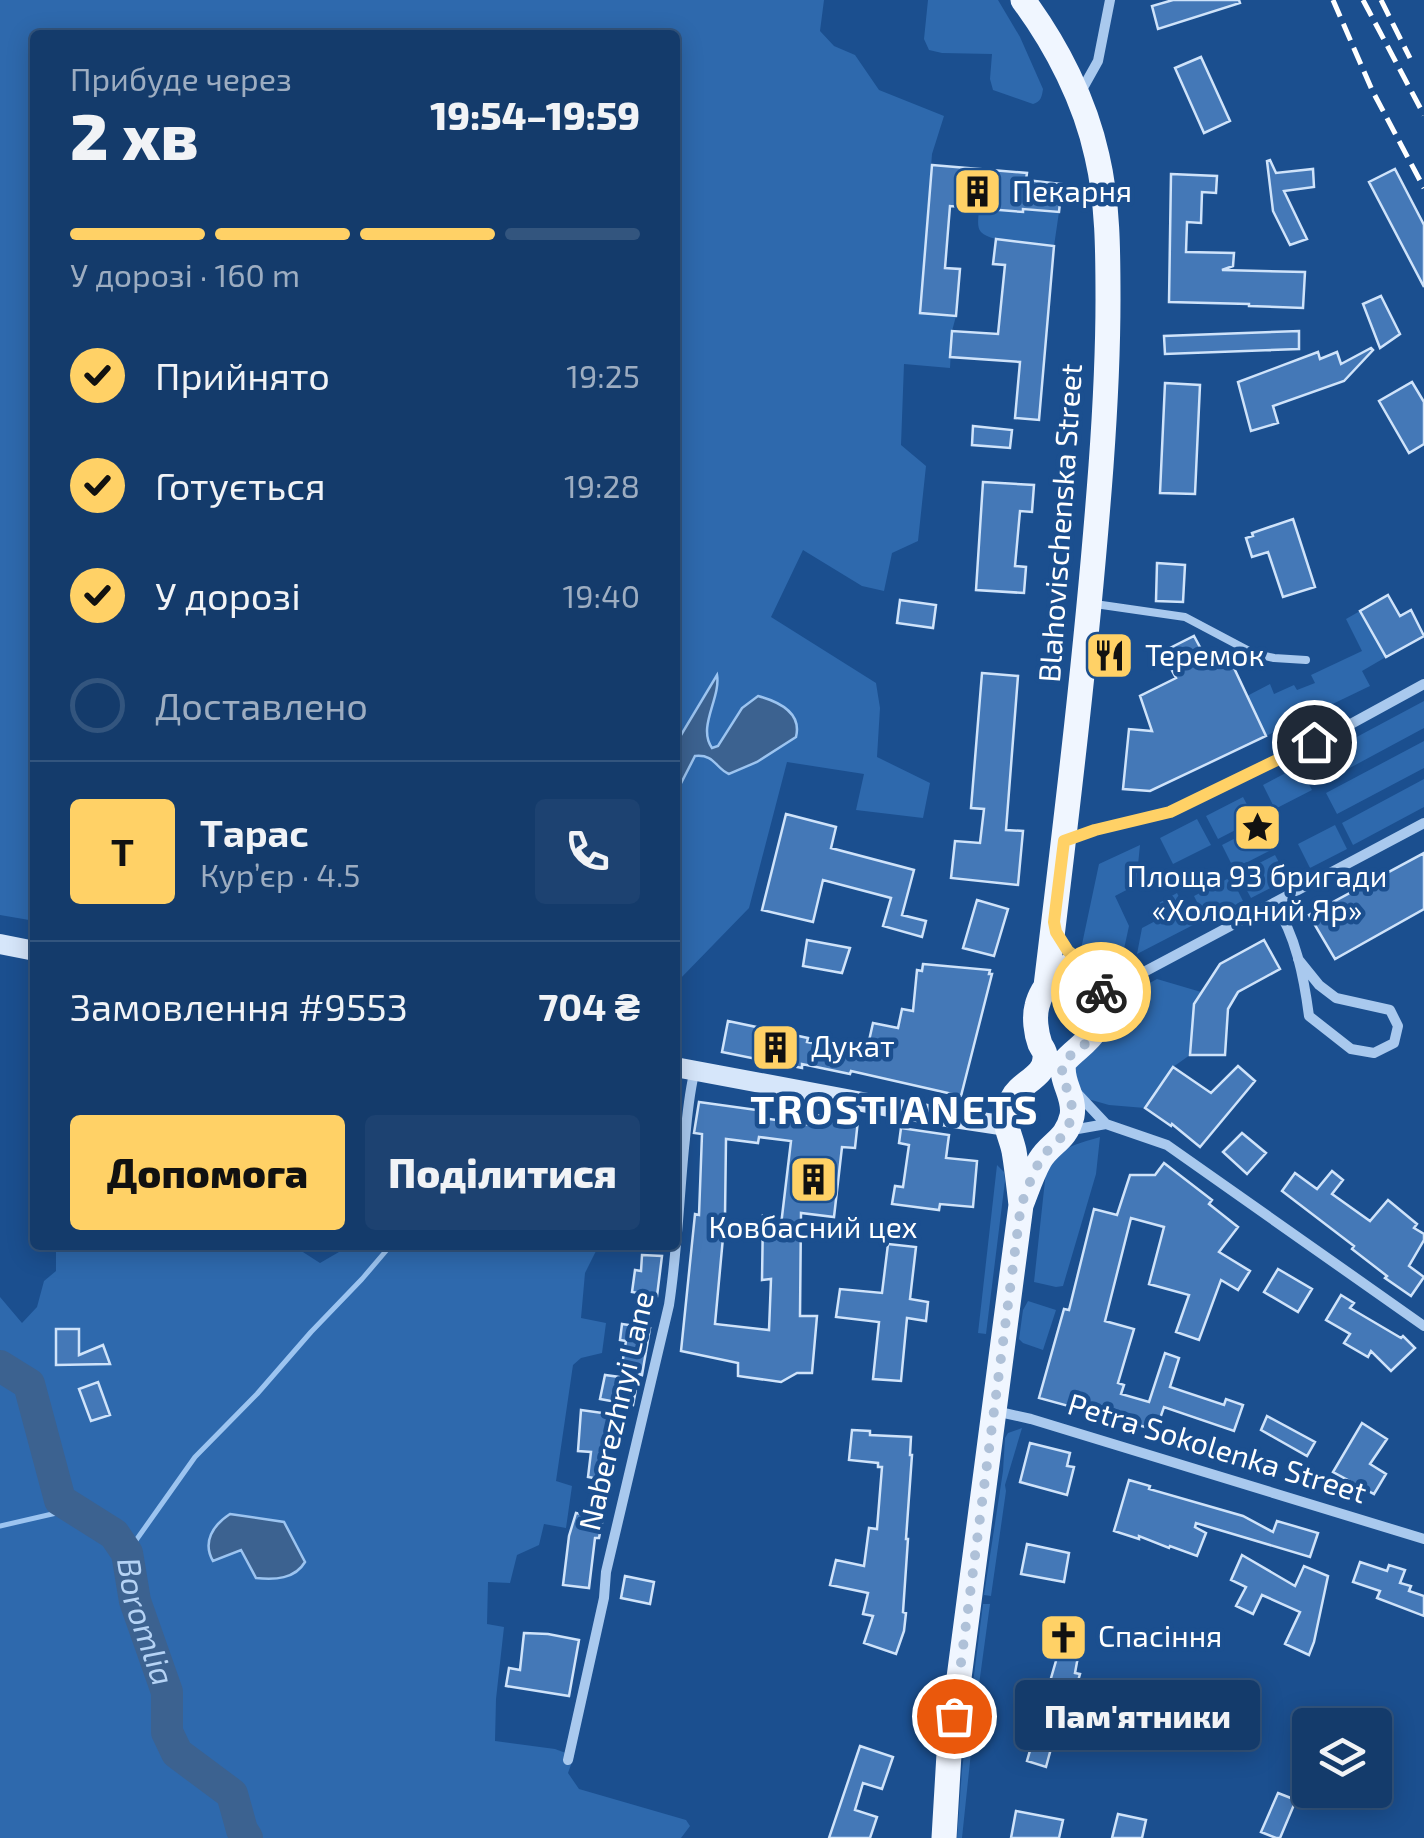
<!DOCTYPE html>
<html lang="uk">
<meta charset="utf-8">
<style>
body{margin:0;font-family:"Exo 2",sans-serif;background:#1d4271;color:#f1f3f6;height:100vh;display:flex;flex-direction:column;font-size:38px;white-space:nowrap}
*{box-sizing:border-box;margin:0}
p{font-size:32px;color:#9dadc1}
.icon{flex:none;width:55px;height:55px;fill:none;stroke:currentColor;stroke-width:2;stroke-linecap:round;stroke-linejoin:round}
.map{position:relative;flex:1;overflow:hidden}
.panel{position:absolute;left:30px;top:30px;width:650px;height:1220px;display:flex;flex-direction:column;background:#143b6b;border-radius:10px;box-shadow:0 5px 25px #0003,0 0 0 2px #33557e}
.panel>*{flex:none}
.fabs{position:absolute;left:1292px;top:1708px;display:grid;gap:20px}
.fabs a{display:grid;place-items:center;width:100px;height:100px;border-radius:10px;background:#143b6b;box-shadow:0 5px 25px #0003,0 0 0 2px #33557e;font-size:50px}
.pin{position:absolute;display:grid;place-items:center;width:85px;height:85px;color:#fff;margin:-42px;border:5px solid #fff;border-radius:50%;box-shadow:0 2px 10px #0007}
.courier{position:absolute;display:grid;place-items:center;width:100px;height:100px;margin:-50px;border:8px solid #ffd166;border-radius:50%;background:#fff;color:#222;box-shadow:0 2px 12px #0007}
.bubble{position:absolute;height:70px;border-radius:10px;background:#143b6b;box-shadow:0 5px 25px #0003,0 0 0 2px #33557e;font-size:32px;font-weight:800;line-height:70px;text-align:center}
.overview em{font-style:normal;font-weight:800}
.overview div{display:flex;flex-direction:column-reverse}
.overview{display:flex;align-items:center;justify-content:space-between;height:170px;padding:0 40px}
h1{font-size:65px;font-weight:800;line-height:75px}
.bar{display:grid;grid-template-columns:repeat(4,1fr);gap:15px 10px;align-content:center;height:120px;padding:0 40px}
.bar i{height:12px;border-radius:8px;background:#33557e}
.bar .current{background:#ffd166}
.bar p{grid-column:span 4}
.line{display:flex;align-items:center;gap:25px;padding:0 40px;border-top:2px solid #33557e}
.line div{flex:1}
.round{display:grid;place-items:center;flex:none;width:105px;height:105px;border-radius:10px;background:#1d4271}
ol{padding:0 40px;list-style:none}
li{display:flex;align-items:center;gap:30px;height:110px}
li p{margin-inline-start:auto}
li .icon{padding:10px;border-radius:50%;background:#ffd166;color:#111;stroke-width:4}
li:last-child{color:#9dadc1}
li i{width:55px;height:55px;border:5px solid #33557e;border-radius:50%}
.button{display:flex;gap:20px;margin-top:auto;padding:20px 40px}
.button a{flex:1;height:115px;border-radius:10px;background:#ffd166;color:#111;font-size:40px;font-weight:800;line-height:115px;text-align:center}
.button a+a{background:#1d4271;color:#f1f3f6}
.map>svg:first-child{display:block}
.green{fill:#2e69ad}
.water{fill:#3c6290;stroke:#9cc4f0;stroke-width:2.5}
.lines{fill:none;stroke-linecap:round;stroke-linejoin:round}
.stream{stroke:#9cc4f0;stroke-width:5}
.river{stroke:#3c6290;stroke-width:32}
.building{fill:#4478b7;stroke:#cfe3fa;stroke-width:2.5;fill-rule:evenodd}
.service{stroke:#a9c9ee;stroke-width:8}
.minor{stroke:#a9c9ee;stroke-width:10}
.secondary{stroke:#d6e6fa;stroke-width:20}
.primary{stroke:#f0f6ff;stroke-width:25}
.rail{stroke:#fff;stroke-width:5;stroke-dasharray:18 8;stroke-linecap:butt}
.done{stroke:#afc1d8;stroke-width:10;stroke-dasharray:0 18}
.route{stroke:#ffd166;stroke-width:12}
.labels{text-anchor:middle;stroke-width:9;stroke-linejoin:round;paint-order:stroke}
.poi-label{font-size:30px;fill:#fff;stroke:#1b4f8f;text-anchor:start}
.street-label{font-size:30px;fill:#fff;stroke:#1b4f8f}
.water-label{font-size:32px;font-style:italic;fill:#b5d3f5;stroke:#1b4f8f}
.district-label{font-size:40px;font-weight:bold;letter-spacing:2.5px;fill:#fff;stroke:#1b4f8f}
</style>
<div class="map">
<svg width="1424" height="1838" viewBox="0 0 1424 1838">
<rect width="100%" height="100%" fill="#1b4f8f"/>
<path class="green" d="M0,0H824L820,31L834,46L855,55L879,90L944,116L932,154L920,313L956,316L952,331L950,368L904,364L901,445L926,466L918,541L892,553L884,591L862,586L803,550L771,617L876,683L880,708L877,757L930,783L923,818L856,810L864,774L787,762L749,908L678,981L675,1000V795L695,756C715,754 715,768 729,774L757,762L796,737L726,735L718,746L712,748C697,727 722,699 717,676L681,735L675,754V35H35V921L0,915Z
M928,0H998L1020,37L1043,89C1042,96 1041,102 1033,104L993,90L990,79L992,54L942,53L929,50L924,39Z
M979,208L1059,212L1054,246C1039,244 990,243 981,232C976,227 979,215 979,208Z
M1360,611L1386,657L1362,671L1370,686L1266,736L1247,696L1270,684L1274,694L1294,685L1297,690L1315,683L1311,675L1362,651L1346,619Z
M1424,701V728L1320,784L1308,763Z
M1424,741V768L1337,814L1326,793Z
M1299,766L1312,790L1275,809L1263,785Z
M1424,779V807L1353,845L1342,823Z
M1243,797L1255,820L1218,839L1206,816Z
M1197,819L1211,845L1173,864L1160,838Z
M1335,825L1347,849L1310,868L1298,844Z
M1259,826L1271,850L1234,869L1222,845Z
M1140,845L1136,885L1115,896L1129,926L1122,958L1081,949L1099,864Z
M1275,855L1288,879L1251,898L1238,874Z
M1231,877L1243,901L1206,920L1194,896Z
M1177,893L1193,925L1137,954L1142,928L1165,916L1159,903Z
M1157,979L1201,992L1194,1004L1190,1055L1173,1067L1145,1108L1109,1105L1081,1097L1064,1064L1103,1008Z
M1100,1137L1096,1174L1063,1286L1056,1287L1034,1282L1047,1162C1059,1148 1083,1142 1100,1137Z
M997,1165L1004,1172L1005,1181L986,1334L978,1333Z
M56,1245H292L320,1263L351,1245H599L585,1273L581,1318L606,1323L602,1353L581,1358L573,1365L556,1481L572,1486L566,1528L544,1524L539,1545L517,1555L510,1583L488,1582L487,1624L504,1627L496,1699L495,1741L555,1749L574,1756L568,1773L579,1789L686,1820L690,1826L681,1838H0V1297L22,1323L37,1307L44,1281L56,1271Z
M1028,1301L1056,1310L1043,1350L1023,1343L1019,1339L1023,1310Z
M1022,1428L1005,1485L1006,1491L991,1596L984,1595L1003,1471L1005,1438L1008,1433Z
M983,1604H990L975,1714L962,1838H957L962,1770Z"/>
<path class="water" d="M717,675C721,698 697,727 712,748L718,746L742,708L758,696C780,702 802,713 796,737L757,762L729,774C715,768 715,754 695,756L675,795V754L681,735Z
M230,1514L284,1522L305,1562C295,1579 275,1580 256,1578L241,1550L213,1561C202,1542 213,1525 230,1514Z"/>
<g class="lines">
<path class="stream" d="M0,1526L74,1509
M127,1553L195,1457L257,1394L311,1332L362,1279L391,1245"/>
<path class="river" id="s1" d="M0,1366L29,1384L60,1500L114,1534L127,1553L135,1601L167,1692V1732L177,1753L232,1794L242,1830L247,1838"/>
</g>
<path class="building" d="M1173,0H1239L1240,3L1158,29L1152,6Z
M1201,57L1230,121L1204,133L1175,68Z
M1270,160L1276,173L1313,169L1314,187L1284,191L1307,239L1290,245L1273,211L1267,161Z
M932,165L1027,173L1026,180L1062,184L1059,212L1023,209V212L950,206L945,268L960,269L956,316L920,313Z
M1395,169L1424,225V287L1369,182Z
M1171,174L1217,176L1216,193L1202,192L1201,223L1187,222L1186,252L1234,253L1233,266L1222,270L1305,272L1303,308L1249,306V304L1169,302Z
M996,239L1054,246L1039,420L1015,418L1020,362L950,357L952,331L998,334L1005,265L993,264Z
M1381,296L1400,334L1380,348L1363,304Z
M1299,331V349L1165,354L1164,336Z
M1371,348L1373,350L1344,381L1273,406L1278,423L1251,431L1238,382L1318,352L1320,359L1337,352L1341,364Z
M1412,382L1424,402V444L1409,453L1379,401Z
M1165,383L1200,385L1195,494L1160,493Z
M973,426L1012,430L1010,448L972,445Z
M983,482L1034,485L1032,512L1020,511L1015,566L1026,567L1024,593L976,590Z
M1293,519L1315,587L1283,597L1268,552L1252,557L1246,538L1253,536L1252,533Z
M1157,563L1185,565L1183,602L1156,601Z
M1388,595L1400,616L1411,610L1424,636L1386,657L1360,611Z
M900,600L936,605L933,628L897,623Z
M1194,636L1207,660L1226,651L1266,736L1150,791L1123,789L1129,729L1152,731L1140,696L1176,678L1162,652Z
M982,673L1018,676L1006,830L1023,831L1018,885L951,878L955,841L980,843L984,809L971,808Z
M786,814L836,827L831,848L914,870L902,915L926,921L922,937L883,926L891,898L823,880L813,922L762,910Z
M1424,853V909L1335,959L1309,915Z
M977,900L1008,909L994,956L963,948Z
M807,940L850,948L842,973L803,966Z
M1264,940L1280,969L1238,992L1228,1009L1225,1055H1190L1194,1004L1220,964Z
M923,964L990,970L989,974H992L961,1096L851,1071L850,1074L802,1064V1068L722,1052L728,1021L808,1038L807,1042L866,1054L873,1023L898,1028L902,1009L913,1011L917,970L922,971Z
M1238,1066L1255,1081L1200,1147L1172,1124L1171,1126L1145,1108L1173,1067L1211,1093Z
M699,1102L764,1111L762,1118L812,1125L813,1115L858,1120L855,1148L842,1147L834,1217L801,1213L800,1316H817L812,1373H797L781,1382L738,1376V1363L681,1351L695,1214L699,1215L702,1134L694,1133ZM759,1137L791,1141L781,1225L763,1216L762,1280L771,1279L769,1330L715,1324L725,1216L726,1139L758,1143Z
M901,1128L949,1135L946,1158L977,1161L973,1207L940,1204L939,1210L892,1204L895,1186L903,1187L909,1145L899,1143Z
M1242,1133L1266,1153L1247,1174L1223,1152Z
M1164,1163L1212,1200L1209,1204L1238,1227L1219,1252L1250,1271L1238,1290L1221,1280L1199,1340L1176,1332L1189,1295L1149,1284L1164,1227L1131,1218L1105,1321L1134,1329L1118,1383L1124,1385L1121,1394L1149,1402L1165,1353L1179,1358L1170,1387L1224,1405L1226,1399L1243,1405L1234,1431L1164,1407L1156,1430L1039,1398L1064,1309L1069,1310L1094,1209L1117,1215L1130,1175H1155Z
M1332,1171L1343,1180L1332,1194L1370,1221L1388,1200L1417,1224L1414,1228L1424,1234V1240L1409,1266L1424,1277L1411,1296L1385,1278L1387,1276L1352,1249L1354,1246L1282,1191L1295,1173L1317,1189Z
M888,1244L916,1247L910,1299L928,1302L926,1321L907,1318L901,1381L873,1379L879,1322L836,1317L840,1289L882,1293Z
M642,1255L662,1256L657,1296L632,1292L635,1270L641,1271Z
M1278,1269L1312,1289L1298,1312L1264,1292Z
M1341,1295L1354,1303L1350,1308L1401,1338L1403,1336L1415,1348L1391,1371L1371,1351L1368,1357L1344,1343L1350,1334L1326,1320Z
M622,1324L650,1328L642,1375L639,1374L633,1405L600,1399L605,1375L620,1377L626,1341L620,1340Z
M56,1329H79V1355L103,1345L110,1364L56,1365Z
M98,1382L110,1415L91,1421L79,1389Z
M581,1410L610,1414L607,1435H610L605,1480L588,1477L591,1452L578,1451Z
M1267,1416L1315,1442L1307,1456L1261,1430Z
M1362,1423L1387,1439L1370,1464L1386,1474L1374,1494L1333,1472Z
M852,1430L870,1431V1435L911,1437L910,1455H912L906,1539H908L903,1612L906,1613L904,1631L896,1654L864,1643L873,1616L863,1614L868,1593L830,1585L836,1560L864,1566L869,1528L877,1529L882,1467H878V1463L849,1460Z
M1030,1443L1070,1453L1067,1466L1074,1467L1067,1495L1020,1482Z
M1129,1480L1150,1486L1149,1489L1243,1516L1273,1532L1277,1521L1318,1533L1310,1557L1196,1523L1195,1527L1206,1533L1197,1556L1170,1546L1169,1548L1139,1536V1539L1114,1531Z
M576,1513L603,1518L599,1538H595L589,1588L563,1585L569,1536Z
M1027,1544L1069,1553L1064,1582L1021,1574Z
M1242,1555L1295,1586L1304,1566L1328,1576L1314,1642L1309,1655L1285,1644L1300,1612L1262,1595L1253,1614L1236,1606L1246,1587L1231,1580Z
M1360,1562L1387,1571L1389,1565L1405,1570L1400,1583L1411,1586L1409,1591L1424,1596V1616L1377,1598L1380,1591L1353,1582Z
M625,1576L654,1582L650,1604L621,1598Z
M1046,1623L1083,1629L1075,1673L1080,1674L1076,1688L1068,1686L1046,1767L1027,1761L1060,1647L1043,1644Z
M524,1633L548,1634L579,1640L569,1696L506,1686L509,1668L520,1670Z
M860,1746L893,1757L882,1789L863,1783L855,1810L877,1817L870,1838H829Z
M1278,1793L1296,1800L1280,1838H1276L1261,1832Z
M1016,1811L1063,1820L1059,1838H1011Z
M1118,1814L1146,1820L1142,1838H1112Z"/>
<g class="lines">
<path class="service" d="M1095,604L1185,617L1253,653L1274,658L1306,660"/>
<path class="minor" d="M1079,95L1098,61L1110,0
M1065,841L1095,830L1170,812L1349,725L1424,684
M1274,903C1296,935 1304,978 1309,1016L1351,1049L1374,1053L1394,1043L1398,1026L1390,1010L1336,998L1319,985L1298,959
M1106,999L1127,981L1424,823
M1075,1091L1106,1124L1167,1145L1424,1326
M1072,1130L1106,1124
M995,1411L1031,1419L1424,1539
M568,1760L604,1598L606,1572L669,1305C677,1253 679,1200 684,1148C687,1122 688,1096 695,1070"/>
<path class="secondary" d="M0,944L35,951
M675,1067L921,1113L1007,1126"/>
<path class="primary" d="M1023,0C1057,46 1085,101 1097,156C1108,203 1108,252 1108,299C1108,355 1105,411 1101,466C1088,640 1067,813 1046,986
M944,1838L949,1754L1021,1205C1019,1187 1017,1169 1014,1151C1012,1141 1007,1131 1006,1121C1006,1114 1009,1105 1012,1099C1019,1083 1045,1077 1045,1058C1046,1052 1043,1050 1040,1044C1036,1033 1034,1017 1037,1006C1041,988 1063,957 1086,966C1106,975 1106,1013 1096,1029C1088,1043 1074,1050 1064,1062C1059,1081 1076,1096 1072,1116C1066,1141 1051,1142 1040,1160C1032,1174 1027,1190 1021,1205"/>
<path class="rail" d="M1333,0L1372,90L1424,188
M1363,0L1424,115
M1381,0L1410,58"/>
</g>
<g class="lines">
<path class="done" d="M954,1716L1021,1205C1027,1191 1032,1174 1040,1161C1050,1143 1066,1141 1071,1117C1076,1097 1058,1080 1063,1064C1067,1055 1075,1054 1081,1048C1097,1033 1106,1014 1101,992"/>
<path class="route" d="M1101,992L1092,970L1068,951L1056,932L1054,922L1064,841L1095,830L1170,812L1314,742"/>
</g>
<defs>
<symbol id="building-square" viewBox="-11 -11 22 22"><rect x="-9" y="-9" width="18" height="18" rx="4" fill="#ffd166" stroke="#1b4f8f"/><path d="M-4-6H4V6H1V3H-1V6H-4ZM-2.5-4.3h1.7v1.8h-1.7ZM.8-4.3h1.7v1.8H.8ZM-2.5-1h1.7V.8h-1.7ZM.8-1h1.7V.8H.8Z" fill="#111"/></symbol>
<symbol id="restaurant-square" viewBox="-11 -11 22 22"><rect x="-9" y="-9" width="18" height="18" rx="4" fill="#ffd166" stroke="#1b4f8f"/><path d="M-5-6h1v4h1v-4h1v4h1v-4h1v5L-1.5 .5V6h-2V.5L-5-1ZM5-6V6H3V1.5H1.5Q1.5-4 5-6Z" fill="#111"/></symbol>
<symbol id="sight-square" viewBox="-11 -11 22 22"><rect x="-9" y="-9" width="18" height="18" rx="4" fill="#ffd166" stroke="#1b4f8f"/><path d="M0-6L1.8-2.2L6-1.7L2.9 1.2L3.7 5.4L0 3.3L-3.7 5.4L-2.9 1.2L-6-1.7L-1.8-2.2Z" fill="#111"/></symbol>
<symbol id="church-square" viewBox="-11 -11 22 22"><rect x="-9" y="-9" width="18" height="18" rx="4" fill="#ffd166" stroke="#1b4f8f"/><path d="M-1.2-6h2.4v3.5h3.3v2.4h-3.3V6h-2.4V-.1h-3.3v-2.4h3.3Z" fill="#111"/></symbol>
</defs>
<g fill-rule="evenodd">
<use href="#building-square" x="950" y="164" width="55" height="55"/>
<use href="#restaurant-square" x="1082" y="628" width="55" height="55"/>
<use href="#sight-square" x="1230" y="800" width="55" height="55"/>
<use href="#building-square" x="748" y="1020" width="55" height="55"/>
<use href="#building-square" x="786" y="1152" width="55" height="55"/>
<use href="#church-square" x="1036" y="1610" width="55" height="55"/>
</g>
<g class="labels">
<g class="poi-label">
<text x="1012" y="202">Пекарня</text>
<text x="1145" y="666">Теремок</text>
<text x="1257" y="887" text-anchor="middle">Площа 93 бригади<tspan x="1257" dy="34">«Холодний Яр»</tspan></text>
<text x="811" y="1057">Дукат</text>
<text x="813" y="1238" text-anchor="middle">Ковбасний цех</text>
<text x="1098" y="1647">Спасіння</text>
</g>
<g class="street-label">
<text transform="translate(1061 523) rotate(-86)" y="10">Blahovischenska Street</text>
<text transform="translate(617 1411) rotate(-77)" y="10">Naberezhnyi Lane</text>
<text transform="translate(1217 1449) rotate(17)" y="10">Petra Sokolenka Street</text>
</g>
<g class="water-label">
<text dy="11" stroke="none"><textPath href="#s1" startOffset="312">Boromlia</textPath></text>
</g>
<g class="district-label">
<text x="895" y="1124">TROSTIANETS</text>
</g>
</g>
</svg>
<div class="fabs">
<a><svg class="icon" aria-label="layers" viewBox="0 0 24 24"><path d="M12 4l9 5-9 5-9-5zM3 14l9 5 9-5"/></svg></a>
</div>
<div class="pin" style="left:954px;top:1716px;background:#ea580c"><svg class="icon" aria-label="bag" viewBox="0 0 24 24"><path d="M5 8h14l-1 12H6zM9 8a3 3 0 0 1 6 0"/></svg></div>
<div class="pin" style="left:1314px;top:742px;background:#1f2937"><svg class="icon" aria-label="home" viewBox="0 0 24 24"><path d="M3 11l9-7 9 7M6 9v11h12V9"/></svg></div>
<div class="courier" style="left:1101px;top:992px"><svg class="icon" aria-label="bike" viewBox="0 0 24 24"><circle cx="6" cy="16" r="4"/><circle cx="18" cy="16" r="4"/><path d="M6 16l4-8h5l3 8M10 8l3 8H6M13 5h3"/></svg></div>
<div class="bubble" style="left:1015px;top:1680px;width:245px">Пам'ятники</div>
<section class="panel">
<div class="overview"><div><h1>2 хв</h1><p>Прибуде через</p></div><em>19:54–19:59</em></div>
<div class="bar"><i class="current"></i><i class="current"></i><i class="current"></i><i></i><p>У дорозі · 160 m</p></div>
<ol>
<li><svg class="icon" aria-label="check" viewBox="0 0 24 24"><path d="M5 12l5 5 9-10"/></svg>Прийнято<p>19:25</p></li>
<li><svg class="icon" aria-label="check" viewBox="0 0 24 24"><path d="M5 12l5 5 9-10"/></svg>Готується<p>19:28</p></li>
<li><svg class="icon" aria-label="check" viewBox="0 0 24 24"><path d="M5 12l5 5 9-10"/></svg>У дорозі<p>19:40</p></li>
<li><i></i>Доставлено</li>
</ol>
<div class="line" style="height:180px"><b class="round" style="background:#ffd166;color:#111">Т</b><div><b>Тарас</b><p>Кур’єр · 4.5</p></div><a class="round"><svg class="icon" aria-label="phone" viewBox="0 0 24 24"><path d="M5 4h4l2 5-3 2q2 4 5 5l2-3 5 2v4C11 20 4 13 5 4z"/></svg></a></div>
<div class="line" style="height:130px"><div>Замовлення #9553</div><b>704 ₴</b></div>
<div class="button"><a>Допомога</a><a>Поділитися</a></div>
</section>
</div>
